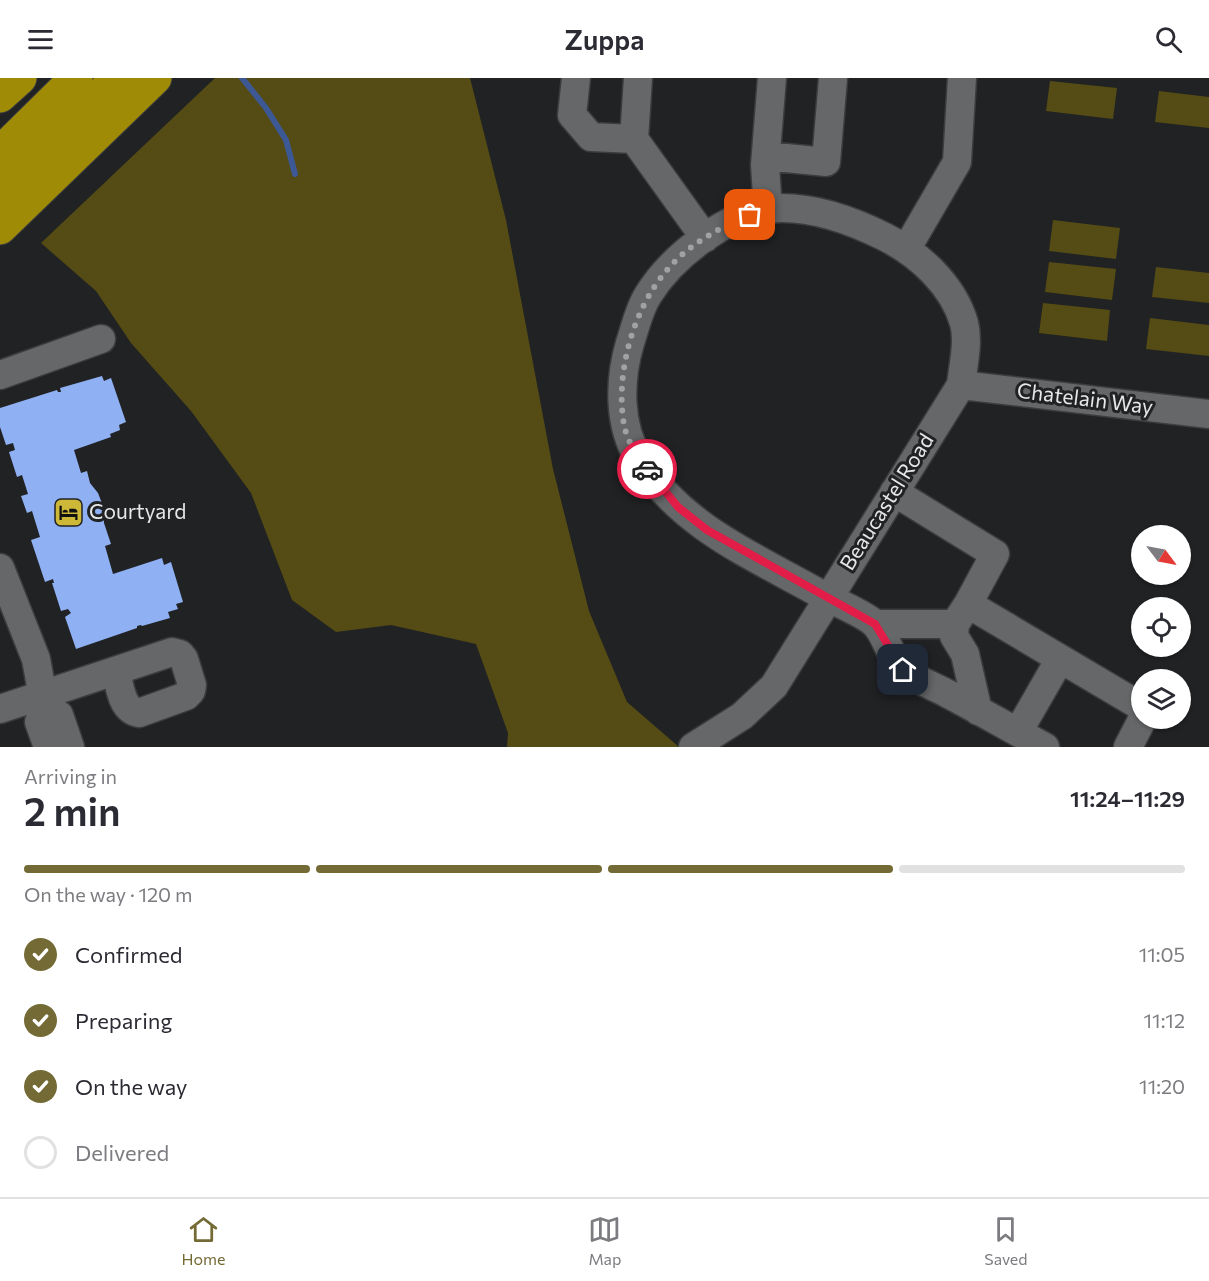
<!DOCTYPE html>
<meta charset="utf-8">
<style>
body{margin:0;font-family:Commissioner,sans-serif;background:#f2f2f3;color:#2b2b33;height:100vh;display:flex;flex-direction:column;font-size:22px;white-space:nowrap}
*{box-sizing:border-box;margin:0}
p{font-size:20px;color:#7c7c81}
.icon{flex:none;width:33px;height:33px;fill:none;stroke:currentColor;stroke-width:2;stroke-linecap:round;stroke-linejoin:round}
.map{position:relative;height:669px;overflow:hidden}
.side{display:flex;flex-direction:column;background:#fff;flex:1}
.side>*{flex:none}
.needle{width:39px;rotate:122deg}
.buttons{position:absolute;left:1131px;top:447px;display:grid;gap:12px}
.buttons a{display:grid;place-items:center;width:60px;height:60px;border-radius:50%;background:#fff;box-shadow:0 2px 4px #0004;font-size:30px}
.pin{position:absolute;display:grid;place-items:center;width:51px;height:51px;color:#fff;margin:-26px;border-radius:12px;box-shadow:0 3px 9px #0006}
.courier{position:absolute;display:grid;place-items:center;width:60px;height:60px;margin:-30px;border:4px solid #e11d48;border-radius:50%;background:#fff;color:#222;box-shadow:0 2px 8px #0007}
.overview em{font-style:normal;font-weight:600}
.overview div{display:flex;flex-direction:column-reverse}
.overview{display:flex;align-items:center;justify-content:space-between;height:102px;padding:0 24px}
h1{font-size:39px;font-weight:600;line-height:45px}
.bar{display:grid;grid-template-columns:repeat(4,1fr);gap:9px 6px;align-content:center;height:72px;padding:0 24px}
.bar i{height:8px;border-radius:4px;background:#e1e1e2}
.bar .active{background:#746a35}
.bar p{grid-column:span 4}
ol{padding:0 24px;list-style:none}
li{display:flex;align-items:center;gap:18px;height:66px}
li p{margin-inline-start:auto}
li .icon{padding:6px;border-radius:50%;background:#746a35;color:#fff;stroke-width:4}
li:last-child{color:#7c7c81}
li i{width:33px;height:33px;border:3px solid #e1e1e2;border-radius:50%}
header{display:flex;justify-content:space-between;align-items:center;height:78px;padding:0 24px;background:#fff;font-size:27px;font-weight:600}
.tab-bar{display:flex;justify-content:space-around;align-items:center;height:84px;border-top:2px solid #e1e1e2;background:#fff;font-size:16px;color:#7c7c81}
.tab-bar a{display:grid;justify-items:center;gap:3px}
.tab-bar .active{color:#746a35}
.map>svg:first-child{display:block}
.green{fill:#554b14}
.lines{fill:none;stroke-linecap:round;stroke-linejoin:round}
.stream{stroke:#3c5995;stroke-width:6}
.building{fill:#8fb0f3}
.minor-casing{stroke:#3b3c3d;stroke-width:31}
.highway-casing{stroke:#3b3c3d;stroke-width:35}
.minor{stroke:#656769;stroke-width:28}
.highway{stroke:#9f8b05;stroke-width:33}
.done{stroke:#a1a2a4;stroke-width:6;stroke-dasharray:0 10.8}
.route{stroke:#e11d48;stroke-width:8}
.labels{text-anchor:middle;stroke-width:6;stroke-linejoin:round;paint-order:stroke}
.street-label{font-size:21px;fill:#e6e7e9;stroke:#212224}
.poi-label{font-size:21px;fill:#e6e7e9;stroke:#212224;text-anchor:start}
</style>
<header><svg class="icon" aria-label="menu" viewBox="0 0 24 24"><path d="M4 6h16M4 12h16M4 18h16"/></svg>Zuppa<svg class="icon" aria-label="search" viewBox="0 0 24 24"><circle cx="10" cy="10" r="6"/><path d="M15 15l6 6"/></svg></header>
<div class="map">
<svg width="1209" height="669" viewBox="0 0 1209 669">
<rect width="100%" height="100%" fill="#212224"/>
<path class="green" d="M215,0H470L506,142L553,391L589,533L627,624L679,669H507L508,655L476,566L391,547L336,554L292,522L251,415L191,333L131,265L96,213L41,165Z
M1050,3L1117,10L1113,41L1046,33Z
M1159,13L1209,19V50L1155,44Z
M1053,142L1120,150L1116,181L1049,173Z
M1049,184L1116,191L1112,222L1045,214Z
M1156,189L1209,195V225L1152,219Z
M1043,225L1110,232L1107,263L1039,255Z
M1150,240L1209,247V278L1146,271Z"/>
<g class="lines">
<path class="stream" d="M242,0L266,30L286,62L295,96"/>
</g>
<path class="building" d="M102,298L104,303L111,300L126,344L119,347L120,352L110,356L111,359L74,372L81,395L87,393L90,405L98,415L103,428L104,445L111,466L105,468L113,496L162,480L164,487L171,484L183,524L176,526L178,531L168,534L170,540L142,548L141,547L137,548V550L76,571L65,539L71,535L68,531L61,533L52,505H54L53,501L45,504L31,462L40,459L32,433L27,435L21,418L28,416L22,397L17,399L9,374L15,372L13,365L6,367L0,349V330L57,312L58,314H61L60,310Z"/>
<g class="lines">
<defs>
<path id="minor" d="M576,0L572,37L591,59L634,61
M638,0L634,61L705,160
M766,78L826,84L833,0
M768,132L765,87L772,0
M907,170L957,84L962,0
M0,297L101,261
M961,307L1209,336
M894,414L995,476L968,526L1142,629
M0,490L36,581L45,630
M968,526L955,546L954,558L965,576L978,633
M875,546H955
M0,631L172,574L180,576L184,581L192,607L191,613L186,618L139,635C121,632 120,608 116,593
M1018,654L1060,581
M48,669L39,644L45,630L59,637L70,669
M693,669L742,638L774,608L961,307C963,288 969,264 964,245C953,207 919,176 885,159C853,143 818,130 782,130C733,130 673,177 648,217C639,231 635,250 630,265C619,302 618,347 639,381C682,450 756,479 824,518C838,525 864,536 874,545C887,557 890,582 905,593C918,603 936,609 950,617C982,634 1013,652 1045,669
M1128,669L1143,640"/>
<path id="highway" d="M0,18L20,0
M0,75L76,0
M0,115L118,0
M0,150L155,0"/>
</defs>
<use href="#minor" class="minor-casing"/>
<use href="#highway" class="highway-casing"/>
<use href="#minor" class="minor"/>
<use href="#highway" class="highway"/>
</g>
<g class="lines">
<path class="done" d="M647,391C637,379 627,362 624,347C615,296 633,231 667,192C689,166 719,150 750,137"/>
<path class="route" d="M647,391L678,429L707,452L875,546L903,592"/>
</g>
<defs>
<symbol id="hotel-square" viewBox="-11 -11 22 22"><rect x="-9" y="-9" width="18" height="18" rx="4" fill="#ceb837" stroke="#212224"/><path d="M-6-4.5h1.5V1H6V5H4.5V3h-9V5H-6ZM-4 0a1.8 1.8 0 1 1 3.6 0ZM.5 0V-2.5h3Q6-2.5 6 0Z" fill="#111"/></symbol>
</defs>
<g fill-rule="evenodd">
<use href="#hotel-square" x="52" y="418" width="33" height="33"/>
</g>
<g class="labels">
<g class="street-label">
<text transform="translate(1085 321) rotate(7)" y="7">Chatelain Way</text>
<text transform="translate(887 424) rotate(-58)" y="7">Beaucastel Road</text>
</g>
<g class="poi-label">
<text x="89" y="441">Courtyard</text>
</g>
</g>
</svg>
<div class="buttons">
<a><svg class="needle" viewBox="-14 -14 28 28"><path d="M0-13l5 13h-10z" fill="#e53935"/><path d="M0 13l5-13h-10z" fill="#7c7c81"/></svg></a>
<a><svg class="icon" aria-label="locate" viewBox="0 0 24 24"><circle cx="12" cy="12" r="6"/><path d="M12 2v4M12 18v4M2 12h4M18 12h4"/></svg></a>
<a><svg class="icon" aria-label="layers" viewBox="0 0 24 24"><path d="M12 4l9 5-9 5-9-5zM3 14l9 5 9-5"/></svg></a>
</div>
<div class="pin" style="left:750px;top:137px;background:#ea580c"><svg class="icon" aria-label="bag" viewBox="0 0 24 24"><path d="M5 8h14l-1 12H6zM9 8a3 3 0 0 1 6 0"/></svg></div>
<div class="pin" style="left:903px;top:592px;background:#1f2937"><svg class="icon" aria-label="home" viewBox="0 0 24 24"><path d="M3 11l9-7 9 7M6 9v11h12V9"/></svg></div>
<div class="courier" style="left:647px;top:391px"><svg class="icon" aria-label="car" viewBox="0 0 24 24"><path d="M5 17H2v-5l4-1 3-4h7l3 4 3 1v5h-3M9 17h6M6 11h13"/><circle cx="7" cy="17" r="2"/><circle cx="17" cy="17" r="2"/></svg></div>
</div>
<section class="side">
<div class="overview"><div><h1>2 min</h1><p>Arriving in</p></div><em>11:24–11:29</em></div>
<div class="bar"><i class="active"></i><i class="active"></i><i class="active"></i><i></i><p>On the way · 120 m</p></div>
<ol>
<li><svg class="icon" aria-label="check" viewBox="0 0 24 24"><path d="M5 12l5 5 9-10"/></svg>Confirmed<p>11:05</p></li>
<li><svg class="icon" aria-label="check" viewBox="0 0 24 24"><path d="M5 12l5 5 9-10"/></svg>Preparing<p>11:12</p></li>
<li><svg class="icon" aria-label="check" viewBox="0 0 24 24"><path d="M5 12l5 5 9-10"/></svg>On the way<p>11:20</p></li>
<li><i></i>Delivered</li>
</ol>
</section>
<nav class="tab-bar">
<a class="active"><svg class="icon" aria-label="home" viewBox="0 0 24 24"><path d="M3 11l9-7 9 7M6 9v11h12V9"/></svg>Home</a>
<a><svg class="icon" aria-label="map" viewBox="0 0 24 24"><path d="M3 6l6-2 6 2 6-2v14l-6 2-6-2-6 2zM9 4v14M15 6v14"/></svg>Map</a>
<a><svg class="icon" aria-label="saved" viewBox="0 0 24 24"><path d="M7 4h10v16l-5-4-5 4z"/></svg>Saved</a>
</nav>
